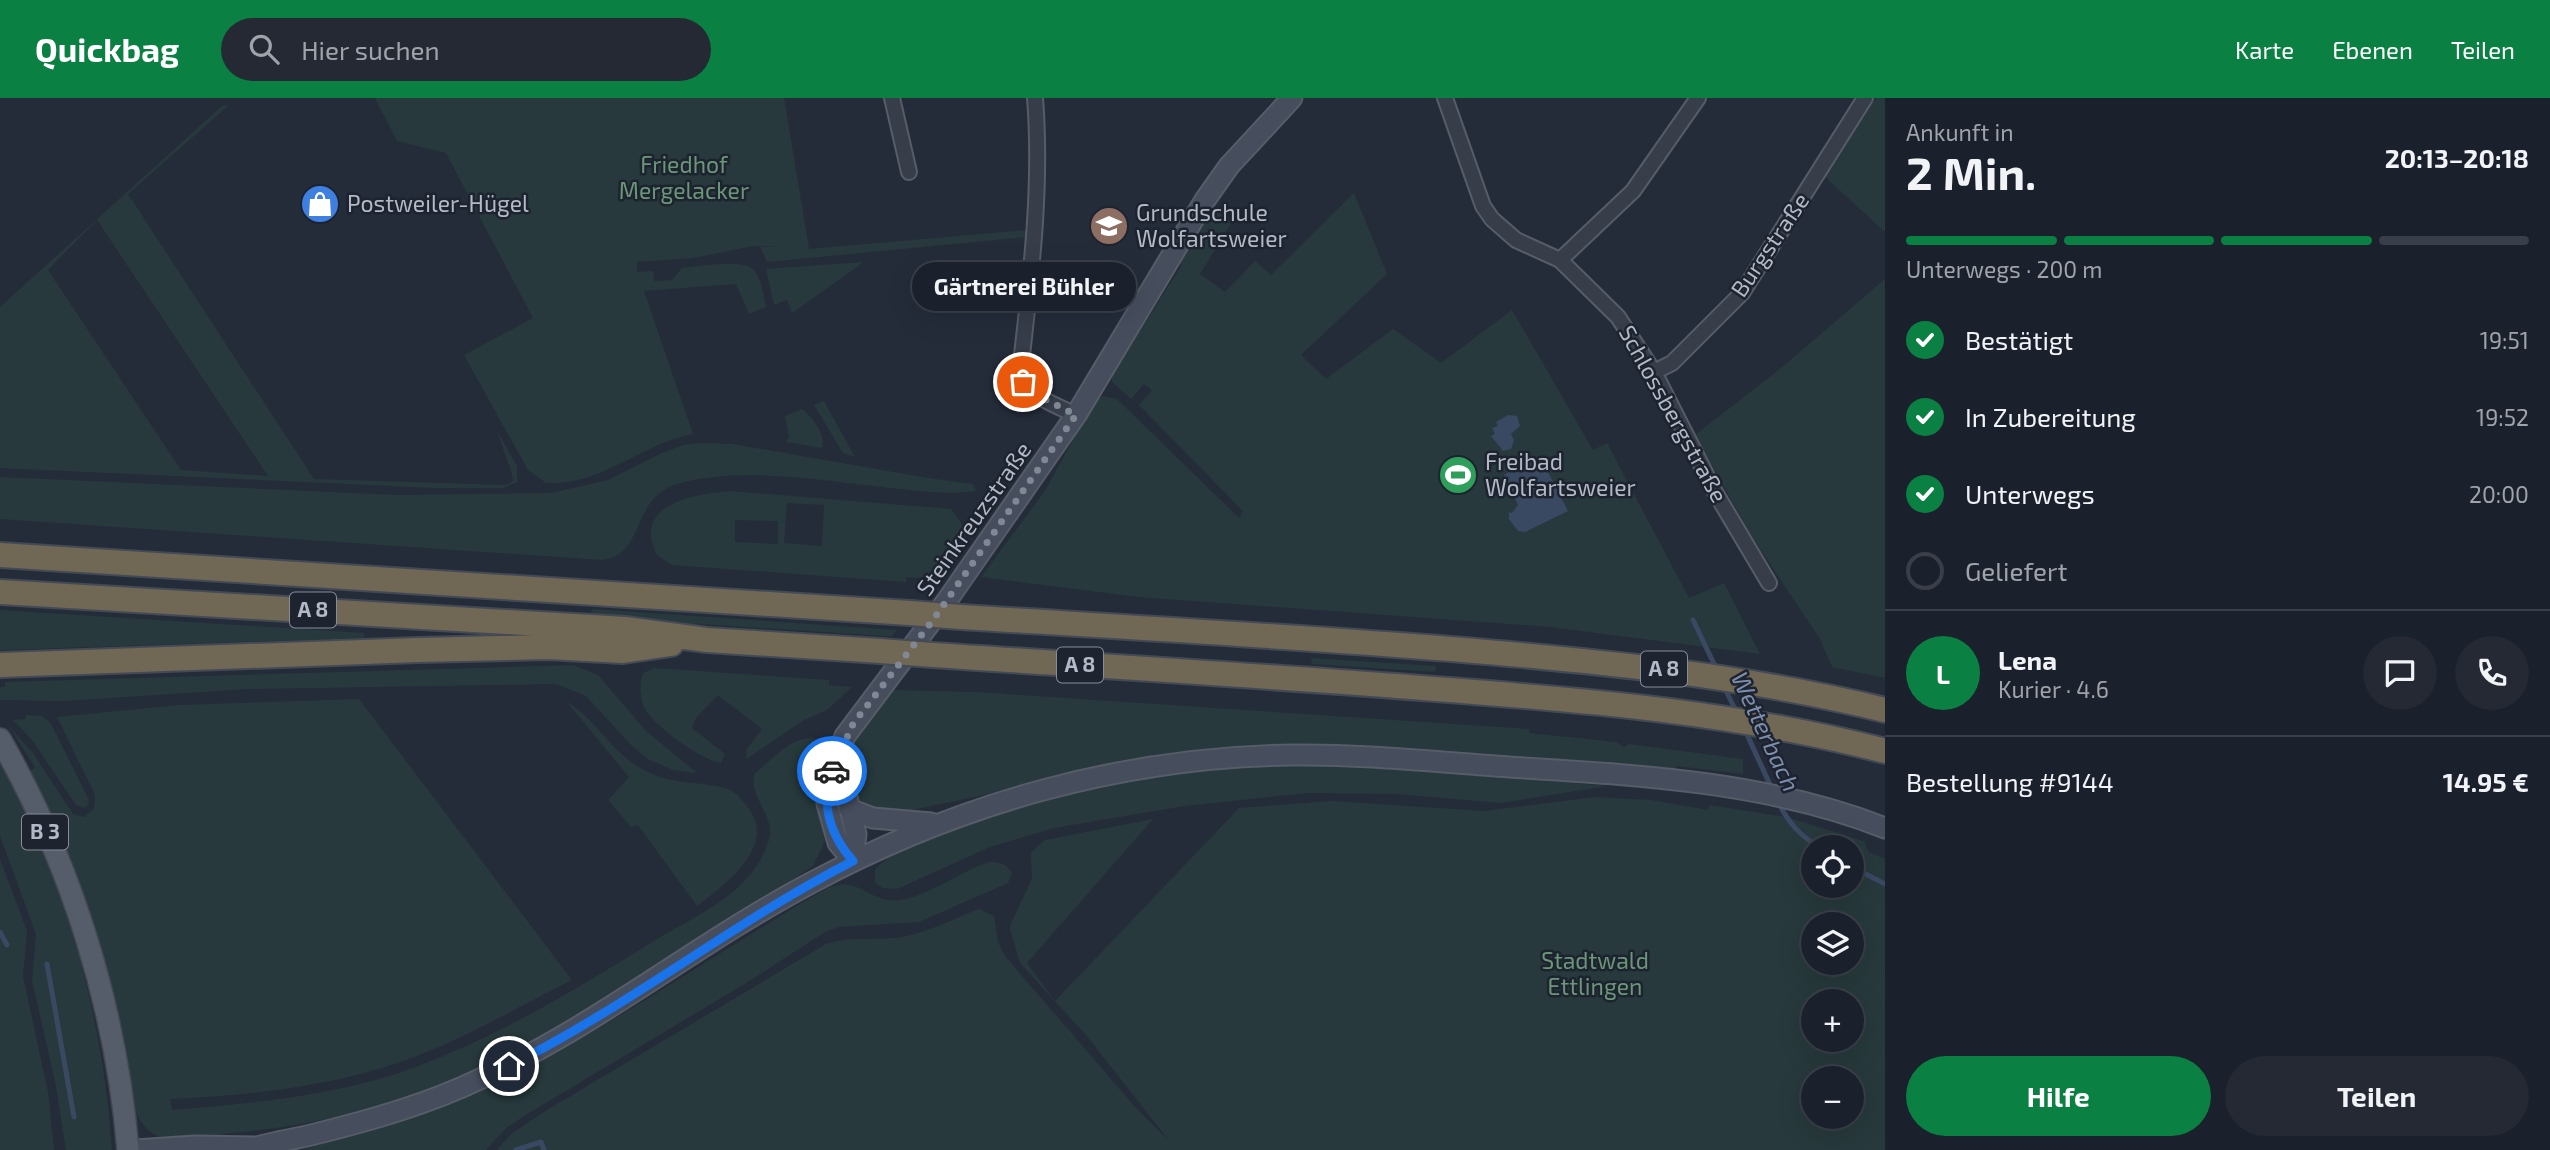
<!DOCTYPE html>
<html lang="de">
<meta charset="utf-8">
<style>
body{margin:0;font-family:"Exo 2",sans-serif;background:#242934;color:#f1f3f6;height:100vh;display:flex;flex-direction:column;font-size:26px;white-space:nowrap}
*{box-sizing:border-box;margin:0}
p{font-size:23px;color:#a0a3a9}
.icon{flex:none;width:38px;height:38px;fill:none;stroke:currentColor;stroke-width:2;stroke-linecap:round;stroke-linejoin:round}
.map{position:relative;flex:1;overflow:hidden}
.sheet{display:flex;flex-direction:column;background:#1b212c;width:665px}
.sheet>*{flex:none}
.buttons{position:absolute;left:1801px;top:737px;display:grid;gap:14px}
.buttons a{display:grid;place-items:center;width:63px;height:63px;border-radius:50%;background:#1b212c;box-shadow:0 7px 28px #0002,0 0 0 2px #393e48;font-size:35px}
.pin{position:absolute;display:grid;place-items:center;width:60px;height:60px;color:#fff;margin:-30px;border:4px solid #fff;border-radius:50%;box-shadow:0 2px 7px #0007}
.courier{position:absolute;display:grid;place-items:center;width:70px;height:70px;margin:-35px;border:5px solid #1a73e8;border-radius:50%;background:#fff;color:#222;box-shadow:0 2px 9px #0007}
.bubble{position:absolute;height:49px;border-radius:24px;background:#1b212c;box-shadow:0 7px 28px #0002,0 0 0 2px #393e48;font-size:23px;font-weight:700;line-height:49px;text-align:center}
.overview em{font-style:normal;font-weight:700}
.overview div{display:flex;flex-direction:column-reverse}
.overview{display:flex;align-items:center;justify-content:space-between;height:119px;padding:0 21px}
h1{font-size:46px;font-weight:700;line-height:52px}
.bar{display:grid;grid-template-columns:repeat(4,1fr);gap:10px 7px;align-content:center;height:84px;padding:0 21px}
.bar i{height:9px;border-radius:5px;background:#393e48}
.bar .selected{background:#0b8043}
.bar p{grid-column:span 4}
.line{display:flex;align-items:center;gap:18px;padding:0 21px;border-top:2px solid #393e48}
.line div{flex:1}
.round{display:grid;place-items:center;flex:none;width:74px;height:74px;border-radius:37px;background:#242934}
ol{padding:0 21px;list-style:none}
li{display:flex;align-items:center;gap:21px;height:77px}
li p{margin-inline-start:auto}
li .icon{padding:7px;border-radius:50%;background:#0b8043;color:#fff;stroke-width:4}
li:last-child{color:#a0a3a9}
li i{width:38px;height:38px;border:4px solid #393e48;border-radius:50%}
.primary-button{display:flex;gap:14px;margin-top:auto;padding:14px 21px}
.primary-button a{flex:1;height:80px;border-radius:42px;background:#0b8043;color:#fff;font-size:28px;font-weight:700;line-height:80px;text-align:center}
.primary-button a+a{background:#242934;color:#f1f3f6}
header{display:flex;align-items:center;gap:42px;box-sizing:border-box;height:98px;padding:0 35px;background:#0b8043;color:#fff}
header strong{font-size:33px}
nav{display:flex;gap:38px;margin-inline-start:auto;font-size:24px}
.search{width:490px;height:63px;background:#242934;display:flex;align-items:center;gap:18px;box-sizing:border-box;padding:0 24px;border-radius:38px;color:#a0a3a9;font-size:26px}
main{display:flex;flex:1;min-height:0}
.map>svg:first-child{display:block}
.green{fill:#27393c;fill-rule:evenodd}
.water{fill:#3a4962}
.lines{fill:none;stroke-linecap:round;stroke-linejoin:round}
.stream{stroke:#3a4962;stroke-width:5}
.street-casing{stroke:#565c68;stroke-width:18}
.secondary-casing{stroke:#565c68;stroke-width:23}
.primary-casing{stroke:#414753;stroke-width:24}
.highway-casing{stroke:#434955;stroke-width:28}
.street{stroke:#373e4a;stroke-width:14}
.secondary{stroke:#464d5d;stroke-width:19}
.primary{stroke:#565d6a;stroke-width:21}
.highway{stroke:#706755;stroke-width:24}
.highway-bridge-casing{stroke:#434955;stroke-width:28;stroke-linecap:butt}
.highway-bridge{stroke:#706755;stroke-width:24}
.done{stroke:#818895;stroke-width:7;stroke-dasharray:0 12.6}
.route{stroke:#1a73e8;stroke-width:9}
.labels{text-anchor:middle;stroke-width:5;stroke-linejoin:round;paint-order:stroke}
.shield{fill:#1d232f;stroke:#868c99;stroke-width:2}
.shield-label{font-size:21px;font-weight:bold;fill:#b3b9c6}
.park-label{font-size:23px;fill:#6b9677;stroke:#1d232f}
.poi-label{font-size:23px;fill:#b3b9c6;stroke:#1d232f;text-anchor:start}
.street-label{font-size:23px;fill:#b3b9c6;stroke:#1d232f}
.water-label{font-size:24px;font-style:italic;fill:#7c8eac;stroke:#1d232f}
</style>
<header>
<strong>Quickbag</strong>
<div class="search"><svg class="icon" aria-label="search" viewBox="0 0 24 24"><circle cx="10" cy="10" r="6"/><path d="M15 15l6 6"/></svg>Hier suchen</div>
<nav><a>Karte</a><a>Ebenen</a><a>Teilen</a></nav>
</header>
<main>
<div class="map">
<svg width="1885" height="1052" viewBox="0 0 1885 1052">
<rect width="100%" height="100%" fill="#242c3a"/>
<path class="green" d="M375,0H784L809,151L1028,132L1027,139L767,164L760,149H781L754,148L693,160L637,164V174L653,173L654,183L672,182L682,170C698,169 742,160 754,172C762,181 763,198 766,209L749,216L736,186L644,193L693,336C640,346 602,388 546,385L528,372L464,257L533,220L446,55L397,43Z
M1876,0H1885V134L1824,78Z
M223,7L228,8L128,96L314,381L506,387L513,383L512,376L497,333L517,368V384L503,390H436L0,370V209ZM97,122L268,378L181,372L48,172Z
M1354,95L1387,176L1301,257L1326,281L1393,231L1441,265L1512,212L1593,352L1607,345L1689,500L1724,485L1760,556L1550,529L1138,499L981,479L1045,393L1093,305L1102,298L1117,301L1239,420L1243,413L1139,307L1152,292L1144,286L1131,301L1113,285L1111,278L1182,167L1179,164L1212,111L1232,123L1200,176L1225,194L1255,163L1271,177Z
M864,164L792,215L787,202L774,207L766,171Z
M1885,181V580L1832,569L1820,541L1752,439L1695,337L1781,270Z
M824,303L851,352L855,359L843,355L814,307Z
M802,311C813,320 826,336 822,350L786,344L789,339L785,318Z
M702,345L733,346L928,380L973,386L976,393C948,397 919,393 891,390C825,383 750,369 684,384C628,396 648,457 602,462L0,421V379L397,397L551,395L608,382L660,356L683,347Z
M730,393L951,411C978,443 961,452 943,482L906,479V484L672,467L657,457C631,405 696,396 730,393ZM787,405L824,407L822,448L784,445ZM735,422L778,423V446L735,444Z
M593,511L897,532L892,538H884L593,519L590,515Z
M0,512L364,535V540L0,552Z
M1311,560L1436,568L1435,574L1312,566Z
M573,567L598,577L646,633L697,675L673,672L648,661L630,646L586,598L556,586L248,591L64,603L0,602V589H5V584Z
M654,570L829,582V587L852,589L827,612L804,622L746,661L747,651L762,631L718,597L696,620L692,630L725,656L721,665C701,662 652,627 644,609C640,599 639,585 643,575Z
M892,592L976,594L1529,631V635L1616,644L1624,649L1629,646L1743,661V676L1677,668L1675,672C1504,661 1328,630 1157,657C1083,668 1013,693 940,706C923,709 905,715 888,715C879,716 867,708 858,705C855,697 850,687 848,679C843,646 874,615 892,592Z
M359,601L572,882C510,913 449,950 382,970C316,990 240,998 170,1001L172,1012C256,1005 343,997 421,967C505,935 579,889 654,843C696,817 751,796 768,745C778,718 747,700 755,675C770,663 796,634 817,641L822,657L818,692L825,743L813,768C740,817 667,866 592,911C531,948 466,986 396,1005C343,1020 286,1030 231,1035C207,1038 163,1050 145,1029C130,1012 131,976 127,954C108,853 70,769 29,675L35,669L8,627L33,655L73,716L84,719L94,711L95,697L57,619L179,607Z
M566,603C596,621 611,654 642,671C672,688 694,682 725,690C736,693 742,702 749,711C777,749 724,787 697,808L638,727L631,729L608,702L629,679Z
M26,617L42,618L50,624L88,700L89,705L85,710L76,707L32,642L13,622L25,621Z
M0,661C65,778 103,919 112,1052H66L56,988L32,882L36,836L0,738Z
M1296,666L1416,671L1607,688L1501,705L1396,696L1308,695L1185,708L1054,730L990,749L897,791L883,790L875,785V771L889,759C929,741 970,722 1012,709C1104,680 1201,670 1296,666Z
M1595,699L1651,702L1708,712L1709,707L1786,719L1864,743L1869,754L1885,761V1052H497L511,1036L547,1012L826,846C853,837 880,844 907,838C933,832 955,820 979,811L994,818L998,844L1005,858L1136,1010L1170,1044L1086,937L1020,865L1010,831L1011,825L1032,781L1031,754L1045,742L1153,721L1027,865L1055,903L1239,710L1332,703L1484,713ZM1813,749H1852V788H1813ZM1852,826V864H1813V826ZM1813,903H1852V942H1813ZM1813,980H1852V1018H1813Z
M0,761L27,833L23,878L48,994L54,1052H0Z
M989,764C1000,764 1008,766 1012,776L1008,785L919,824L839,829L825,834L748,884L529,1015L506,1030L486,1052H301C378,1030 454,1006 526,970C630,917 726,848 828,790C862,777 867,806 899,802C927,799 961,773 989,764Z"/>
<path class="water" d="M1508,317L1517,318L1520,328L1511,336L1514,342L1511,351L1503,353L1491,338L1495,336L1492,330L1498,328L1496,324Z
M1534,359L1541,360L1568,413L1525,434L1518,433L1509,421V414L1512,415L1518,407L1504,377Z"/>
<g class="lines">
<path class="stream" d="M1693,522L1716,570
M1724,589L1737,615
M1744,630L1772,691
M1778,703C1786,722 1801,739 1819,749
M1852,769L1885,786
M0,834L7,847
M47,866L74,1019
M516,1052L541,1044L544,1052"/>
<defs>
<path id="street" d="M892,0L909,74
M1035,0C1042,89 1031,177 1021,266C1026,300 1048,303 1076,317
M1445,0L1483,108L1492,121L1516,142L1560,162L1618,219L1654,274L1715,394L1769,485
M1560,162L1633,93L1698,0
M1654,274L1672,265L1742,195L1865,0"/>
<path id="secondary" d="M838,663L856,736L853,763
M849,711L873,720L931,725
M853,763L838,745L827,706L829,682L845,638L946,504L1076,317L1205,102L1229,68L1292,0
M135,1052L195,1048L256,1049
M248,1052C269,1044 293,1042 315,1036C371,1022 428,1006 480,981C597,928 696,846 809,786C957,706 1122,659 1292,657C1364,656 1436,664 1509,669C1635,677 1766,683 1885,730"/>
<path id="primary" d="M0,641C71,765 116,909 128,1052"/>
<path id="highway" d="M0,457L910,515
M0,494L625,531L707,542L880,553
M961,519C1124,529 1288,538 1451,551C1597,563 1743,577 1885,612
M933,557C1100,568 1268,578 1435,591C1585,602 1739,615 1885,653
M0,567L418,552L548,549L623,553L671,546"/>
</defs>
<use href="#street" class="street-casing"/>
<use href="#secondary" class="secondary-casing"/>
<use href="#primary" class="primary-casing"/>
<use href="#highway" class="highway-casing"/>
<use href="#street" class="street"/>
<use href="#secondary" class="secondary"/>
<use href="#primary" class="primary"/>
<use href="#highway" class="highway"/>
<defs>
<path id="highway-bridge" d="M910,515L961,519
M880,553L933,557"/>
</defs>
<use href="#highway-bridge" class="highway-bridge-casing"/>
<use href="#highway-bridge" class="highway-bridge"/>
</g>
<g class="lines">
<path class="done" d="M832,673L853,626L933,522L1076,317L1035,296L1023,284"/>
<path class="route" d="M509,968C629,908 734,824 853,763C831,738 820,707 832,673"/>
</g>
<defs>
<symbol id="shop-disc" viewBox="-11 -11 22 22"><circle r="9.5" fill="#3f7fe0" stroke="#1d232f"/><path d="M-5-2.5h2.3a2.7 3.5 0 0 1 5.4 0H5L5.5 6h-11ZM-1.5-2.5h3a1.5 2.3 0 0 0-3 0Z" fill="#fff"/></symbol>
<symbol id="school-disc" viewBox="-11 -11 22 22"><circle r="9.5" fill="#8d6e63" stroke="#1d232f"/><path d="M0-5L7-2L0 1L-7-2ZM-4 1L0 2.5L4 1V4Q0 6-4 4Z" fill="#fff"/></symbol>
<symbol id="stadium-disc" viewBox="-11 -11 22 22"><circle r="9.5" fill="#2e9e5b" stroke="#1d232f"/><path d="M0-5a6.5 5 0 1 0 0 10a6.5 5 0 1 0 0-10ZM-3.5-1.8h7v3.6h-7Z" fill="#fff"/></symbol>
</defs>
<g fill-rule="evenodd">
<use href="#shop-disc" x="298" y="84" width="44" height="44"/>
<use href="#school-disc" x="1087" y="106" width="44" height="44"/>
<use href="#stadium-disc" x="1436" y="355" width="44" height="44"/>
</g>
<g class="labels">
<g class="shield">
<rect x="290" y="494.5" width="46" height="35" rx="5"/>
<rect x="1057" y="549.5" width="46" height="35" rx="5"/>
<rect x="1641" y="553.5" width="46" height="35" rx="5"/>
<rect x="22" y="716.5" width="46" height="35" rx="5"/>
</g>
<g class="shield-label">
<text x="313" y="519">A 8</text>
<text x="1080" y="574">A 8</text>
<text x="1664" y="578">A 8</text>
<text x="45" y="741">B 3</text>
</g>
<g class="park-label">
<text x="684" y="75">Friedhof<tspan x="684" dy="26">Mergelacker</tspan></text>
<text x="1595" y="871">Stadtwald<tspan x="1595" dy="26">Ettlingen</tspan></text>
</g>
<g class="poi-label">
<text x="347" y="114">Postweiler-Hügel</text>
<text x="1136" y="123">Grundschule<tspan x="1136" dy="26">Wolfartsweier</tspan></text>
<text x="1485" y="372">Freibad<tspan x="1485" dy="26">Wolfartsweier</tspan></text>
</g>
<g class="street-label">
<text transform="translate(1770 147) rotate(-56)" y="8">Burgstraße</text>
<text transform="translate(1673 316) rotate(61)" y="8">Schlossbergstraße</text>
<text transform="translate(974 421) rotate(-55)" y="8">Steinkreuzstraße</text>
</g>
<g class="water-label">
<text transform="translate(1765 634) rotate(65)" y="8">Wetterbach</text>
</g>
</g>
</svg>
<div class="buttons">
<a><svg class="icon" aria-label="locate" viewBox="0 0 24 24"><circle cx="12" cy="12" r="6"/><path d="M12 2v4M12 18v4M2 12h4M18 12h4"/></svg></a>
<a><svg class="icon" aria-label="layers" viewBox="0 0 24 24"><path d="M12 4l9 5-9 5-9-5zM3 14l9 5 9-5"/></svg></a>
<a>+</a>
<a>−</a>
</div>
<div class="pin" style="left:1023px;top:284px;background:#ea580c"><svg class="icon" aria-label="bag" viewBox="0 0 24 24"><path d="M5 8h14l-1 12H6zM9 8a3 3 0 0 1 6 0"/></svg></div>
<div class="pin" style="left:509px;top:968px;background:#1f2937"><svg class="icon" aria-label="home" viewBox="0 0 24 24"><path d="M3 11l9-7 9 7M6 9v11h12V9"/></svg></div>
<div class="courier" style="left:832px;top:673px"><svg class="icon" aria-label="car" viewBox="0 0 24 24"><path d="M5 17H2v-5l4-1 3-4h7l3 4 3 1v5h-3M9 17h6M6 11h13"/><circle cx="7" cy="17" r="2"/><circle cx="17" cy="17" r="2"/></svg></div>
<div class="bubble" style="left:912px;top:164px;width:224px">Gärtnerei Bühler</div>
</div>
<section class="sheet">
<div class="overview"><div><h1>2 Min.</h1><p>Ankunft in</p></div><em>20:13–20:18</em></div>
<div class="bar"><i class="selected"></i><i class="selected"></i><i class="selected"></i><i></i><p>Unterwegs · 200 m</p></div>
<ol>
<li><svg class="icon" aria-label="check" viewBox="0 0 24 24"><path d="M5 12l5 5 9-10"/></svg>Bestätigt<p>19:51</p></li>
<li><svg class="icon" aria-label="check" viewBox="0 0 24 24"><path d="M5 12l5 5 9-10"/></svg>In Zubereitung<p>19:52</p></li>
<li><svg class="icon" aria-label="check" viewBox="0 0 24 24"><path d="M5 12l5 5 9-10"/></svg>Unterwegs<p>20:00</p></li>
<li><i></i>Geliefert</li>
</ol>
<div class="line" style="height:126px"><b class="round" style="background:#0b8043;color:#fff">L</b><div><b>Lena</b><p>Kurier · 4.6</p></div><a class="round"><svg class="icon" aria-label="chat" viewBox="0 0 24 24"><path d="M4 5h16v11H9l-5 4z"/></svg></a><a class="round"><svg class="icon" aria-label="phone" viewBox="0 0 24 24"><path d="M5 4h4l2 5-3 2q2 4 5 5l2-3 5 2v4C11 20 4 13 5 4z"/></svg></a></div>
<div class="line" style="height:91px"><div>Bestellung #9144</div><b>14.95 €</b></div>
<div class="primary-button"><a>Hilfe</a><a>Teilen</a></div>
</section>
</main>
